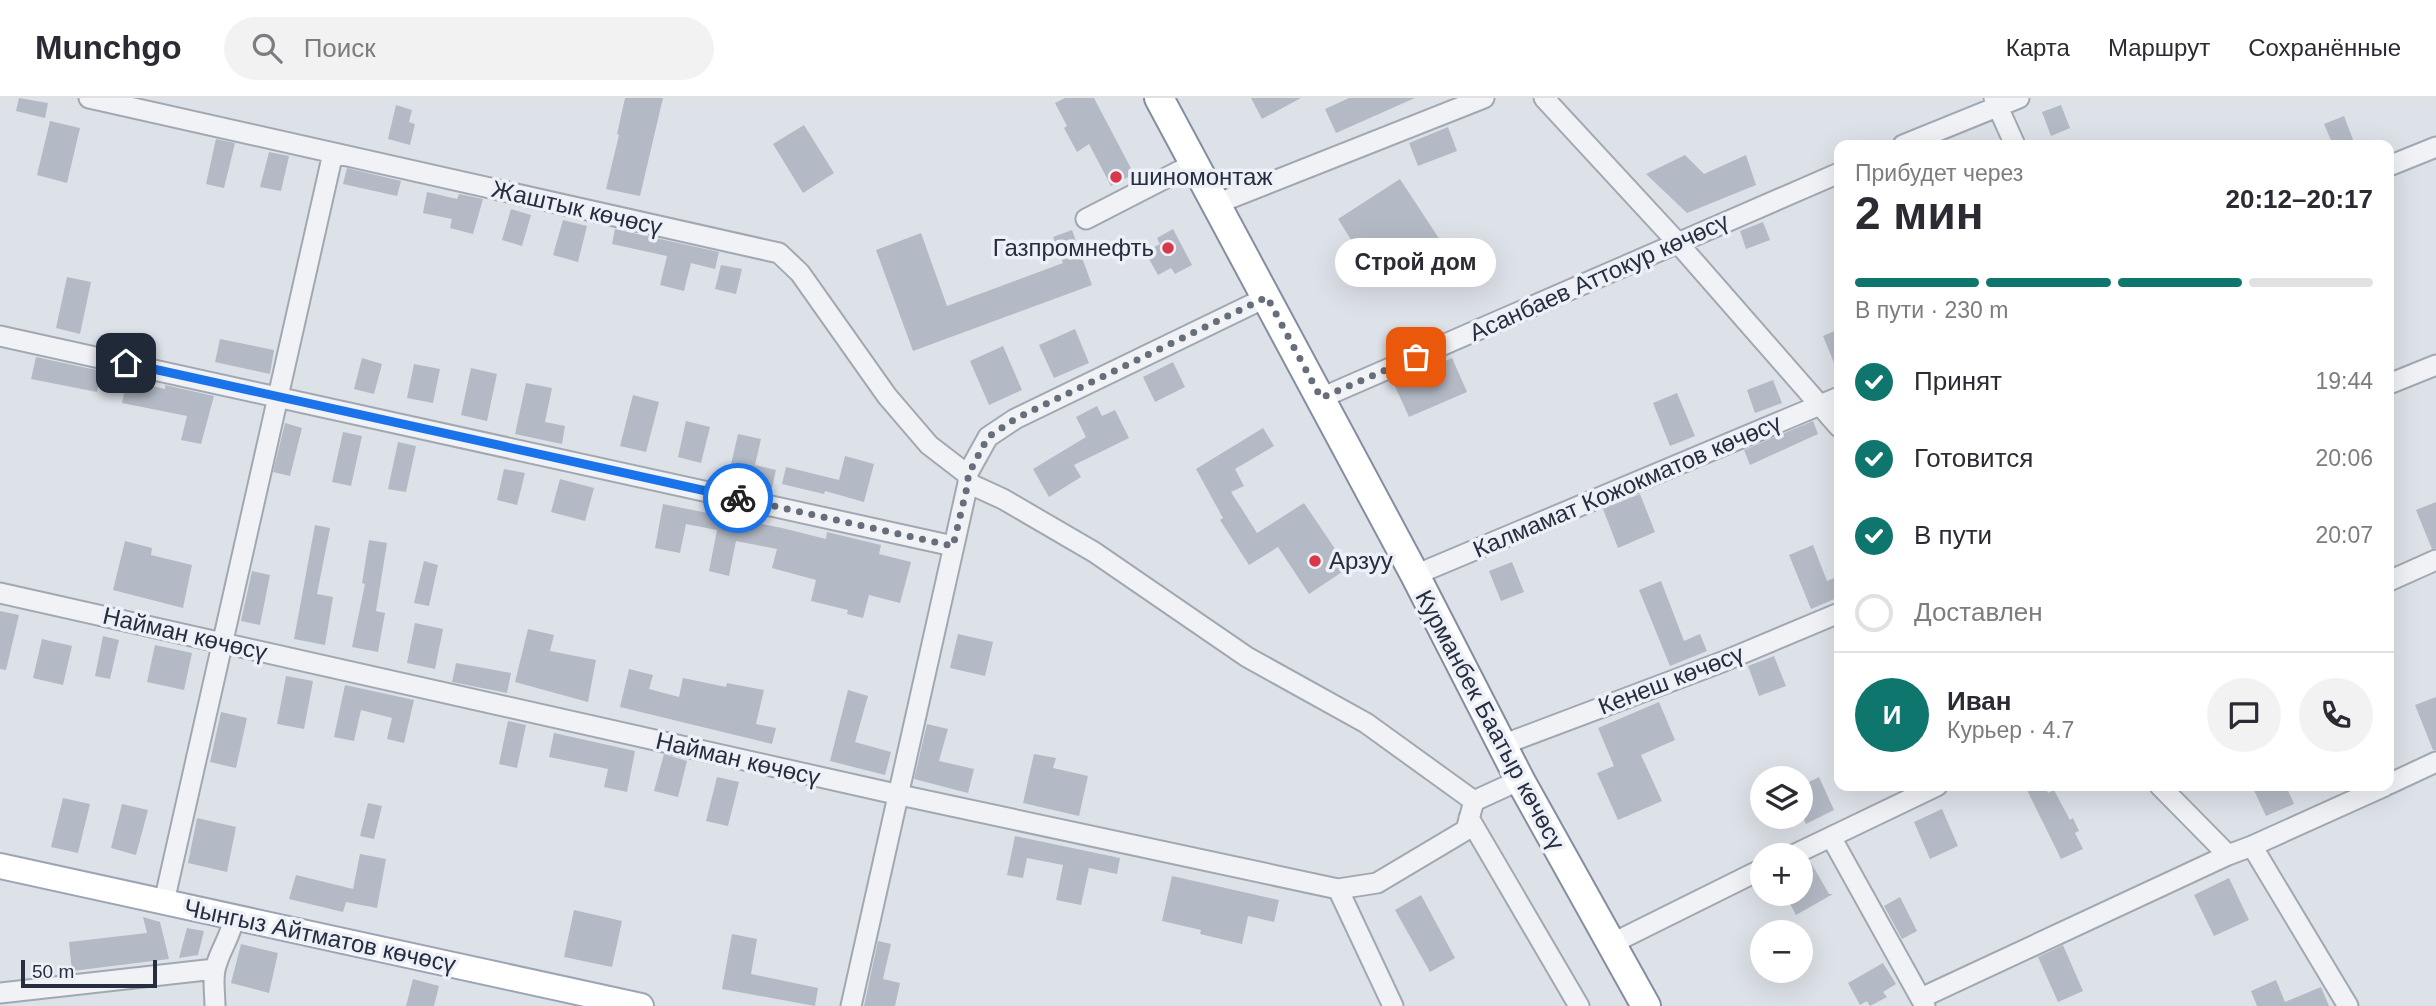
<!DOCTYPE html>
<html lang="ru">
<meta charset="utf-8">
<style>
body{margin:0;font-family:Arial,sans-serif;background:#f2f2f3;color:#2b2b33;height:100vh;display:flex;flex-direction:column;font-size:26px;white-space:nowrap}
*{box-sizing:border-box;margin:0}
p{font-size:23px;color:#7c7c81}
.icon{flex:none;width:38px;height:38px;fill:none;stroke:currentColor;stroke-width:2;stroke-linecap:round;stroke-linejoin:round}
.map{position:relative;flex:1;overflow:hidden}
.side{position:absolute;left:1834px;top:42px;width:560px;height:651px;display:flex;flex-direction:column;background:#fff;border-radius:14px;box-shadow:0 7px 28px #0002}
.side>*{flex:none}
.buttons{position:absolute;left:1750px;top:668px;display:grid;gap:14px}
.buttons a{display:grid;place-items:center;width:63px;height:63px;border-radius:50%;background:#fff;box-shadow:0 7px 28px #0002;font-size:35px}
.scale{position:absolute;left:21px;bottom:18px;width:136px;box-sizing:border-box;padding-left:7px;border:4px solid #262e40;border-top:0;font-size:19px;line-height:24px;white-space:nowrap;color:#262e40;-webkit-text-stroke:5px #edf0f6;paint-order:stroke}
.pin{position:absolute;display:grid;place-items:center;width:60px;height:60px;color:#fff;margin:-30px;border-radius:14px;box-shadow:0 4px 10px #0006}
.courier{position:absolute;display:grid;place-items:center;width:70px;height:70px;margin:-35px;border:5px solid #1a73e8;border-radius:50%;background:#fff;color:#222;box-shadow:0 2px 9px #0007}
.bubble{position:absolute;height:49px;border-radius:24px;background:#fff;box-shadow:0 7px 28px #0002;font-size:23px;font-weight:700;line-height:49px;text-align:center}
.head em{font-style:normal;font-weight:700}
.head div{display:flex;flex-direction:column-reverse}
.head{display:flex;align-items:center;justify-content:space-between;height:119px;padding:0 21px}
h1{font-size:46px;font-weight:700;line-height:52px}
.bar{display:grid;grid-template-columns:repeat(4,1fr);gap:10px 7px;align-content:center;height:84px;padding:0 21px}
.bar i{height:9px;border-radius:5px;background:#e1e1e2}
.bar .on{background:#0f766e}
.bar p{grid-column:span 4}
.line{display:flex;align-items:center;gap:18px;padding:0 21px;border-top:2px solid #e1e1e2}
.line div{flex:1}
.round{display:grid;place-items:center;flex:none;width:74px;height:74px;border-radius:37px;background:#f2f2f3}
ol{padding:0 21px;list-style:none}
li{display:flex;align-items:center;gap:21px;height:77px}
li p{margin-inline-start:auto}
li .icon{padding:7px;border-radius:50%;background:#0f766e;color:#fff;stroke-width:4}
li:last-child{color:#7c7c81}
li i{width:38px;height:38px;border:4px solid #e1e1e2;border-radius:50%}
header{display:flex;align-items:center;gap:42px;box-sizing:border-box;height:98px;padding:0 35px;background:#fff;border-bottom:2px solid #e1e1e2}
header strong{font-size:33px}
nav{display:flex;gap:38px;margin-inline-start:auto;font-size:24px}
.search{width:490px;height:63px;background:#f2f2f3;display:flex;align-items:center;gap:18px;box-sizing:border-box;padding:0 24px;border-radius:38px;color:#7c7c81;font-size:26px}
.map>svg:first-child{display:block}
.building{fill:#b4bac5}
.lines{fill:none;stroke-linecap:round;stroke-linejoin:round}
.minor-casing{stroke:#a2a8b2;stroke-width:23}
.major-casing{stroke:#9ca5b5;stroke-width:28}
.highway-casing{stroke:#848ea0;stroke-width:32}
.minor{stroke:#f0f2f6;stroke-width:19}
.major{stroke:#fff;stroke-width:24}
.highway{stroke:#fff;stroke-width:28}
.done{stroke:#666d7b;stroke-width:7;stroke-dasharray:0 12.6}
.route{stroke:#1a73e8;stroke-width:9}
.poi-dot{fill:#d7394b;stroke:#edf0f6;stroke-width:2.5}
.labels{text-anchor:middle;stroke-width:7;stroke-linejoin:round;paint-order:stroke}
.poi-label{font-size:24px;fill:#262e40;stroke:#edf0f6;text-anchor:start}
.street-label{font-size:24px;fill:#262e40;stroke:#edf0f6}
</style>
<header>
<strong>Munchgo</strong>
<div class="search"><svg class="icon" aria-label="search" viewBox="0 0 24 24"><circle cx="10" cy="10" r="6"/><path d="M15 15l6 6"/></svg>Поиск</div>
<nav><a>Карта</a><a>Маршрут</a><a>Сохранённые</a></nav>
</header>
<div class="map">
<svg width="2436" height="908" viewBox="0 0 2436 908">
<rect width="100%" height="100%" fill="#dde1e8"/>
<path class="building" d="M19,0L48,5L45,20L16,13Z
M625,0H663L640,98L606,91L619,37L617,36Z
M1065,0H1094L1134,76L1111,88L1089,46L1077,54L1064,30L1067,28L1055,5Z
M1251,0H1301L1262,21Z
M1349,0H1415L1336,35L1325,11Z
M396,7L412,12L409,24L415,26L410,47L388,41Z
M2061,7L2070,30L2051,38L2042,14Z
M2344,18L2355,47H2333L2324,26Z
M50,23L80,30L67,85L37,77Z
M804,27L834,75L803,95L773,46Z
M1448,29L1457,53L1418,68L1409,45Z
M216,41L235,45L224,90L206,86Z
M269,54L289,58L281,93L260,89Z
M1685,57L1704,76L1746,57L1756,87L1687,115L1646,76Z
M347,70L401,83L397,98L343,86Z
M1400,81L1440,142L1377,183L1338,121Z
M427,94L457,101L459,96L483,101L473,136L450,130L452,121L423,115Z
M511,111L531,117L522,148L502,142Z
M563,122L587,128L578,164L553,157Z
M1763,124L1770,142L1746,151L1740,133Z
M615,131L719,154L715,171L691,165L684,193L660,187L667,158L612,146Z
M1173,131L1192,167L1175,176L1171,170L1158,177L1145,154L1160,146L1157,140Z
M1072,132L1092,187L913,253L876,152L921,135L947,208L1063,165L1053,139Z
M721,167L742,171L736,196L715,191Z
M67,179L91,184L80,236L56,230Z
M1075,231L1089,265L1054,280L1039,247Z
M1839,231V277L1823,238Z
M220,241L274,252L270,276L215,264Z
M1003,248L1022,292L989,307L970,263Z
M36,259L101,273L97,294L31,281Z
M362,260L382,266L374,296L354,291Z
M1452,260L1467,294L1409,319L1394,286Z
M1173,264L1185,289L1155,304L1143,279Z
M414,266L440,271L433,305L407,300Z
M471,270L497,276L487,323L461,317Z
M127,282L165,291V287L214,298L201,346L181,342L187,318L122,305Z
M1773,282L1782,305L1755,315L1747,292Z
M526,285L552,290L545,324L565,328L562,346L515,336Z
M1677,295L1695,338L1670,348L1653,305Z
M633,297L659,304L646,354L620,348Z
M1097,308L1102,318L1115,312L1129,340L1074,367L1081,379L1049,399L1033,371L1086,339L1076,319Z
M686,323L710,329L701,365L678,359Z
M1813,323L1818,336L1750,367L1744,352Z
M285,325L302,330L290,378L273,374Z
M1263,330L1274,348L1235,371L1244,388L1231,394L1257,435L1304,405L1348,470L1309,496L1278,449L1249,467L1220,422L1223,420L1196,371Z
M343,334L362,338L351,388L332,384Z
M738,336L761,341L755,367L776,372L772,390L728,380Z
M398,344L416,348L406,394L388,391Z
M845,358L874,366L864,404L825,393L824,396L782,386L786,369L839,382Z
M504,371L525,375L517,407L497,402Z
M560,381L594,390L585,423L551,414Z
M1640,396L1655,434L1618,450L1603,411Z
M2436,404V450L2432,451L2416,412Z
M663,406L782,430L826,441L827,434L881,447L879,456L911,464L900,505L869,497L863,520L847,516L848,512L811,503L816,482L772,470L777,451L736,443L729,478L709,473L717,432L686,426L680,455L655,450Z
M315,427L330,430L317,496L333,499L325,547L294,541Z
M369,442L387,445L376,513L385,515L378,554L352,549L365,486L362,485Z
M125,443L152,450L151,457L192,467L183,510L113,492Z
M1813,447L1827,483L1839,478V499L1811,511L1789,457Z
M424,463L438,467L429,508L414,505Z
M1512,464L1524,494L1501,503L1489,473Z
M252,473L270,477L260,527L241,523Z
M1661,483L1684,543L1700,536L1707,553L1670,568L1639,492Z
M0,513L19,517L6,572L0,571Z
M415,525L443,531L435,571L407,565Z
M528,531L554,537L550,553L596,562L588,604L515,584Z
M958,536L993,544L985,578L950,570Z
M103,538L119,542L110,581L95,578Z
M42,541L72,548L63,587L33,580Z
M155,547L192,555L184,592L147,584Z
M1774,558L1786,588L1759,598L1748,568Z
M456,565L511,575L507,595L452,584Z
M629,571L653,577L649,591L679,599L683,580L726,589L727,585L764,592L756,626L776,630L772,646L620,609Z
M286,578L313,583L304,631L277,626Z
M345,587L414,602L404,645L387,641L392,620L361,612L354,643L334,639Z
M848,592L868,598L855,644L891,654L885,677L830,663Z
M2436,599V652H2433L2415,607Z
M1659,604L1675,642L1641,657L1662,703L1618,722L1597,675L1614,668L1598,630Z
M221,614L247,620L236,670L210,664Z
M508,623L526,627L517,670L499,666Z
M927,626L948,631L939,663L974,671L968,695L914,681Z
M554,635L635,653L627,694L604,689L608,671L549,659Z
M664,656L687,663L678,699L654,693Z
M1034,656L1056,660L1053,670L1088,678L1079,718L1023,705Z
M717,679L739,684L728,728L706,723Z
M1819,679L1834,712L1806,726L1801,715V688Z
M2025,688H2044L2048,695L2054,692L2070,722L2073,720L2079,733L2075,735L2083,751L2061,761Z
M2252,688H2286L2294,706L2266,718Z
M63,700L90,706L78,755L51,749Z
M368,705L382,708L374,741L360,738Z
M122,706L148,712L136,757L111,750Z
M1942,711L1958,748L1930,761L1914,724Z
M197,720L236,729L227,774L188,765Z
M1015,738L1120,760L1117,776L1089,770L1081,807L1056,802L1063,767L1027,760L1023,780L1007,777Z
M360,756L386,761L377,810L346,804L343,814L289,801L296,777L353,791Z
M1810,763L1829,796H1833L1796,817L1785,796H1801V769Z
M1172,778L1279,802L1274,824L1248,818L1242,846L1200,836L1201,832L1162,823Z
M2229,780L2249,822L2214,838L2194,797Z
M1421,797L1455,860L1430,874L1395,812Z
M1900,799L1917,833L1902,841L1884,808Z
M574,812L622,823L612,869L564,859Z
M143,819L160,824L169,861L72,873L69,844L147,835Z
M187,830L204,833L198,857L179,860Z
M732,836L757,841L751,876L818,890L815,908L722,891Z
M878,843L891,846L883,881L900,885L895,908H864Z
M241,846L278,855L269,895L231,885Z
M2063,847L2083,893L2058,904L2038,859Z
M1883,865L1896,886L1883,894L1887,899L1870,908L1867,903L1860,907L1848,885Z
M413,881L439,888L434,908H406Z
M2276,882L2285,904L2321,889L2329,908H2257L2251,893Z"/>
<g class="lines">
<defs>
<path id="minor" d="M89,0L779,155L800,175L887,298L929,347L968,377
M1544,0L1677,144L1839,329
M1994,0L2015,47
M1903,47L2019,0
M2389,68L2436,49
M1216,106L1484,0
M1086,121L1195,65
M0,238L953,448
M2389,286L2436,267
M1321,300L1839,75
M968,385L1003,401L1094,454L1247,559L1366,625L1474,703
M1415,477L1839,299
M2389,483L2436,462
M0,495L900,697L1338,791L1377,785L1466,732L1474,703L1520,682
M1502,647L1722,564L1839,515
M2389,686L2436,664
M2160,688L2228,757L2252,748L2348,908
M1469,720L1579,908
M1831,739L1925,908
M2252,748L2385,688
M1791,758L1937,688
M1338,791L1393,908
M164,804L333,55
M1611,846L1762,771
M0,895L215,871
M1921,900L2228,757
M215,908C215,895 212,880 216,868C221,850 230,840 234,820
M851,908L968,385V375L988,339L1015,321L1267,199"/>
<path id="major" d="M0,768L641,908"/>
<path id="highway" d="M1159,0L1415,477L1520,682L1646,908"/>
</defs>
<use href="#minor" class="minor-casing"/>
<use href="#major" class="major-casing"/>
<use href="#highway" class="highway-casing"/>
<use href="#minor" class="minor"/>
<use href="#major" class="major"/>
<use href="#highway" class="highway"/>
</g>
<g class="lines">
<path class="done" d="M738,400L953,448L968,385V377L988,339L1015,321L1267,199L1321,300L1416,259"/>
<path class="route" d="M126,265L738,400"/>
</g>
<g class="poi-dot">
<circle cx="1116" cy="79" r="7"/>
<circle cx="1168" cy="150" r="7"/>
<circle cx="1315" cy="463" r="7"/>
</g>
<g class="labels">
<g class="poi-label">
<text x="1130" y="87">шиномонтаж</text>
<text x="1154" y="158" text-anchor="end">Газпромнефть</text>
<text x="1329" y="471">Арзуу</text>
</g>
<g class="street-label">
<text transform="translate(577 110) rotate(13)" y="8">Жаштык көчөсү</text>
<text transform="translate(1599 179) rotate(-24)" y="8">Асанбаев Аттокур көчөсү</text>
<text transform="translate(1627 388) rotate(-23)" y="8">Калмамат Кожокматов көчөсү</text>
<text transform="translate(185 536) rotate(13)" y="8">Найман көчөсү</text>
<text transform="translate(1671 582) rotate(-21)" y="8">Кенеш көчөсү</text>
<text transform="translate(1490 622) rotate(62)" y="8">Курманбек Баатыр көчөсү</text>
<text transform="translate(738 661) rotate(13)" y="8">Найман көчөсү</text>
<text transform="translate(320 838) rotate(12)" y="8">Чынгыз Айтматов көчөсү</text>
</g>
</g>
</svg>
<div class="buttons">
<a><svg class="icon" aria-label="layers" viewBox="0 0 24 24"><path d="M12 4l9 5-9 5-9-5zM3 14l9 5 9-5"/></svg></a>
<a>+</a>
<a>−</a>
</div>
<div class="scale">50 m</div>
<div class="pin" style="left:1416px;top:259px;background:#ea580c"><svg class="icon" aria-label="bag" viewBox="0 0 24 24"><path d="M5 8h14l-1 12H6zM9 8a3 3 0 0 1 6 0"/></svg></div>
<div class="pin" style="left:126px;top:265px;background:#1f2937"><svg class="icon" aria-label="home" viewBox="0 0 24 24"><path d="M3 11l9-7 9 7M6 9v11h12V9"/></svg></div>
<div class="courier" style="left:738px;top:400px"><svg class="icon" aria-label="bike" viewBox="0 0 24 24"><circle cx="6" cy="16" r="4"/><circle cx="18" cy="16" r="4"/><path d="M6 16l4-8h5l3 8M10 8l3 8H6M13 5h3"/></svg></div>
<div class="bubble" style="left:1335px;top:140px;width:161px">Строй дом</div>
<section class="side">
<div class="head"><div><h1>2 мин</h1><p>Прибудет через</p></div><em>20:12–20:17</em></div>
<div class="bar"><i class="on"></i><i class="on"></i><i class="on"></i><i></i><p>В пути · 230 m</p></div>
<ol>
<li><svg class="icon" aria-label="check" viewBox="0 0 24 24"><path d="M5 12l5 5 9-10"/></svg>Принят<p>19:44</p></li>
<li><svg class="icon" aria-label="check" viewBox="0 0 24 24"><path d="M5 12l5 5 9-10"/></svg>Готовится<p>20:06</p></li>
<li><svg class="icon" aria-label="check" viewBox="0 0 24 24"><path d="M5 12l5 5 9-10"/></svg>В пути<p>20:07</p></li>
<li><i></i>Доставлен</li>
</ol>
<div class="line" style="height:126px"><b class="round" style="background:#0f766e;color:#fff">И</b><div><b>Иван</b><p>Курьер · 4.7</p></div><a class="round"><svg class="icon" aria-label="chat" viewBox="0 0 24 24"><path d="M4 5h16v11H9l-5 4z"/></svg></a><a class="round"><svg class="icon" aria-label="phone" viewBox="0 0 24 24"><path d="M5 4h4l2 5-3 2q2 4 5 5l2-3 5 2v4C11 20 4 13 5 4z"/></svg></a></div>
</section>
</div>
